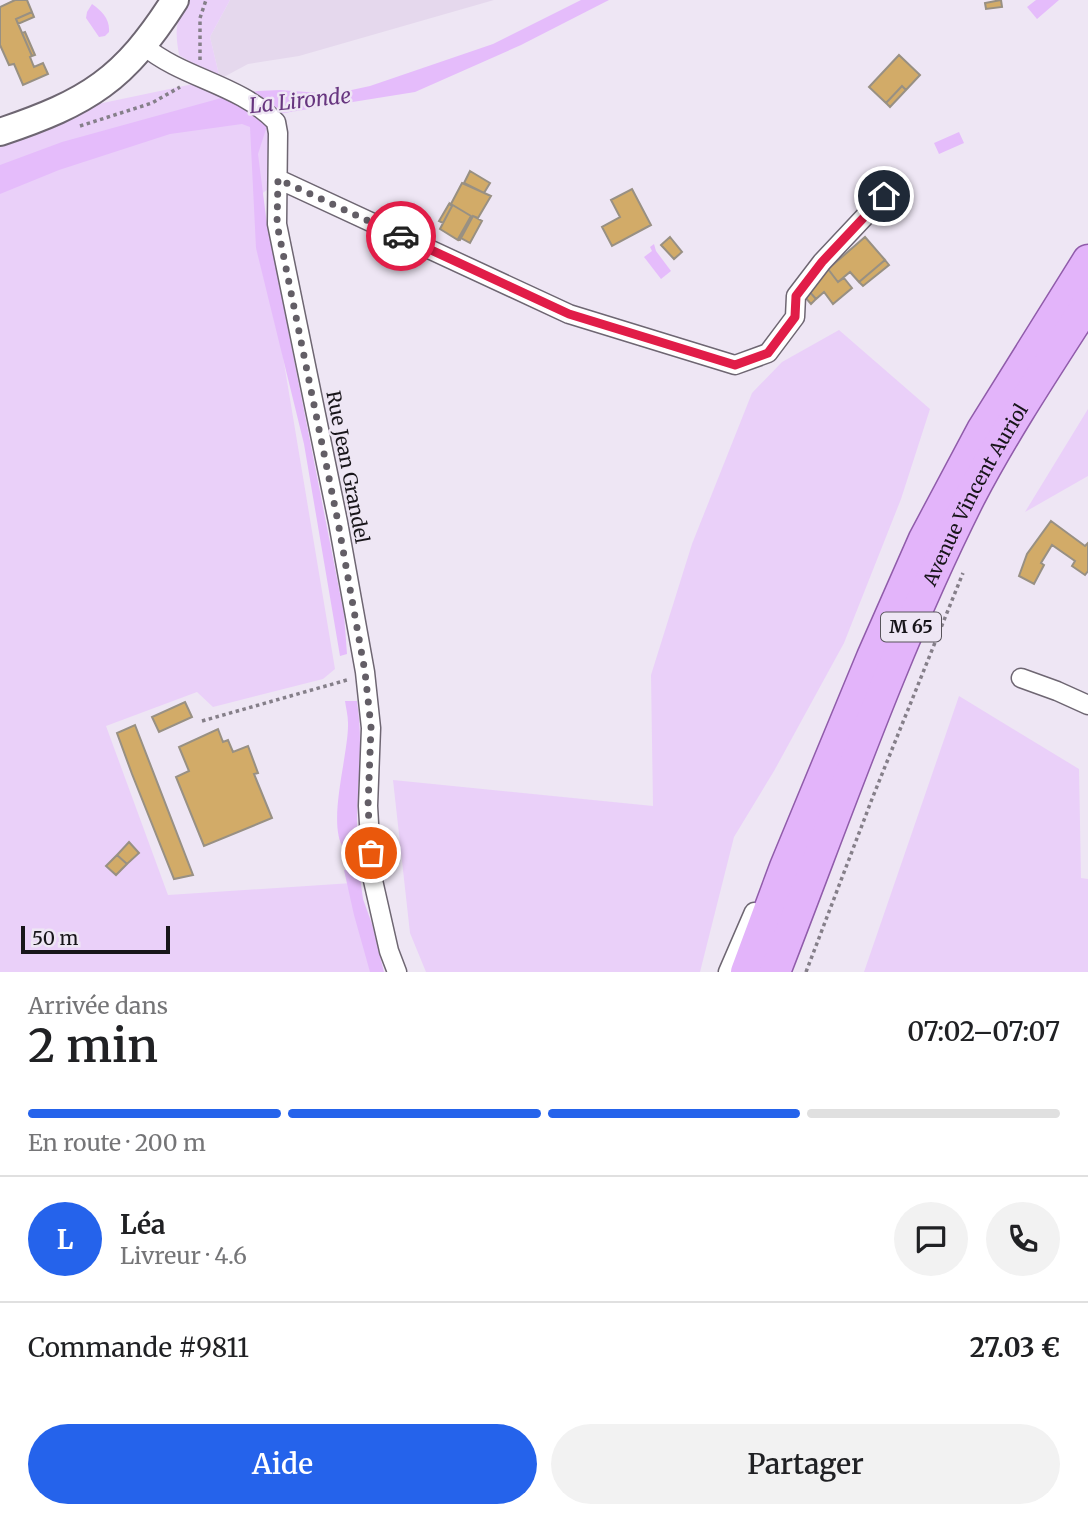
<!DOCTYPE html>
<html lang="fr">
<meta charset="utf-8">
<style>
body{margin:0;font-family:Merriweather,serif;background:#f2f2f2;color:#202124;height:100vh;display:flex;flex-direction:column;font-size:26px;white-space:nowrap}
*{box-sizing:border-box;margin:0}
p{font-size:23px;color:#757577}
.icon{flex:none;width:38px;height:38px;fill:none;stroke:currentColor;stroke-width:2;stroke-linecap:round;stroke-linejoin:round}
.map{position:relative;height:972px;overflow:hidden}
.side{display:flex;flex-direction:column;background:#fff;flex:1}
.side>*{flex:none}
.scale{position:absolute;left:21px;bottom:18px;width:149px;box-sizing:border-box;padding-left:7px;border:4px solid #18151a;border-top:0;font-size:19px;line-height:24px;white-space:nowrap;color:#18151a;-webkit-text-stroke:5px #eee6f4;paint-order:stroke}
.pin{position:absolute;display:grid;place-items:center;width:60px;height:60px;color:#fff;margin:-30px;border:4px solid #fff;border-radius:50%;box-shadow:0 2px 7px #0007}
.courier{position:absolute;display:grid;place-items:center;width:70px;height:70px;margin:-35px;border:5px solid #e11d48;border-radius:50%;background:#fff;color:#222;box-shadow:0 2px 9px #0007}
.overview em{font-style:normal;font-weight:600}
.overview div{display:flex;flex-direction:column-reverse}
.overview{display:flex;align-items:center;justify-content:space-between;height:119px;padding:0 28px}
h1{font-size:46px;font-weight:600;line-height:52px}
.bar{display:grid;grid-template-columns:repeat(4,1fr);gap:10px 7px;align-content:center;height:84px;padding:0 28px}
.bar i{height:9px;border-radius:5px;background:#e0e0e0}
.bar .active{background:#2563eb}
.bar p{grid-column:span 4}
.line{display:flex;align-items:center;gap:18px;padding:0 28px;border-top:2px solid #e0e0e0}
.line div{flex:1}
.round{display:grid;place-items:center;flex:none;width:74px;height:74px;border-radius:37px;background:#f2f2f2}
.action{display:flex;gap:14px;margin-top:auto;padding:14px 28px}
.action a{flex:1;height:80px;border-radius:42px;background:#2563eb;color:#fff;font-size:28px;font-weight:600;line-height:80px;text-align:center}
.action a+a{background:#f2f2f2;color:#202124}
.map>svg:first-child{display:block}
.built{fill:#e5d8ed}
.green{fill:#ead0f9}
.water{fill:#e5bcfb}
.lines{fill:none;stroke-linecap:round;stroke-linejoin:round}
.stream{stroke:#e5bcfb;stroke-width:6}
.building{fill:#d2ab68;stroke:#989083;stroke-width:2}
.street-casing{stroke:#6e6672;stroke-width:21}
.secondary-casing{stroke:#6e6672;stroke-width:30}
.primary-casing{stroke:#905caa;stroke-width:33}
.path{stroke:#857f89;stroke-width:3.5;stroke-dasharray:3.5 3.5;stroke-linecap:butt}
.street{stroke:#fff;stroke-width:18}
.secondary{stroke:#fff;stroke-width:26}
.primary{stroke:#e3b4fa;stroke-width:30}
.done{stroke:#635e66;stroke-width:7;stroke-dasharray:0 12.6}
.route{stroke:#e11d48;stroke-width:9}
.labels{text-anchor:middle;stroke-width:5;stroke-linejoin:round;paint-order:stroke}
.shield{fill:#eee6f4;stroke:#58545b;stroke-width:2}
.shield-label{font-size:18px;font-weight:bold;fill:#18151a}
.street-label{font-size:19px;fill:#18151a;stroke:#eee6f4}
.water-label{font-size:21px;font-style:italic;fill:#67357f;stroke:#eee6f4}
</style>
<div class="map">
<svg width="1088" height="972" viewBox="0 0 1088 972">
<rect width="100%" height="100%" fill="#eee6f4"/>
<path class="built" d="M230,0H494L299,56L248,64L220,79L210,37Z"/>
<path class="green" d="M188,0H230L210,37L220,79L179,55C175,31 175,21 188,0Z
M198,83L222,91L269,125L272,141V186L260,195L277,321L335,669L323,679L213,707L197,692L106,726L168,895L352,883L375,942L383,972H0V146L57,125L98,104Z
M839,330L930,409L901,499L844,643L774,771L734,837L700,972H426L410,933L393,780L653,806L651,675L692,544L752,393L782,362Z
M1088,409V476L1025,512Z
M959,696L1079,769L1081,878L1088,879V972H864Z"/>
<path class="water" d="M581,0H609L521,45L415,92L284,113L263,120L267,126L258,154L266,217L344,614L347,654L340,656L304,444L256,248L250,127L242,124L170,134L59,170L0,194V165L62,142L225,97L258,91L280,90L333,94L370,86L493,44Z
M1036,0H1059L1037,19L1027,7Z
M92,4C102,11 110,19 109,32L105,36L99,37L86,18L87,12Z
M959,132L964,143L939,154L934,143Z
M654,244L656,251L671,271L661,279L644,257L652,251L650,247Z
M345,701H357C365,752 354,797 358,847L344,849C326,824 349,754 348,723C348,716 346,708 345,701Z
M359,869L363,899L372,924L384,972H370L354,915L344,870Z"/>
<g class="lines">
<path class="stream" d="M348,841L352,875"/>
</g>
<path class="building" d="M15,0H27L32,12L16,19L32,56L30,57L34,67L43,63L48,74L23,85L14,64L9,65L0,45V7Z
M1001,0L1002,7L986,9L985,3Z
M32,12L34,17L18,24L16,19Z
M25,32L35,55L32,56L22,33Z
M899,55L920,75L906,90L902,86L886,103L869,87Z
M902,86L906,90L890,107L886,103Z
M470,171L490,183L484,193L464,183Z
M462,183L491,196L478,218L473,216L460,240L458,239L471,216L451,204Z
M632,189L651,225L612,246L602,227L620,217L611,200Z
M449,204L452,206L443,223L439,221Z
M451,204L471,216L458,240L440,229L452,206Z
M473,216L482,221L470,243L461,238Z
M670,237L682,252L674,259L661,245Z
M865,237L885,260L859,282L850,272L838,282L828,269Z
M885,260L889,265L863,286L859,282Z
M828,269L838,282L844,278L852,288L833,304L824,292L816,299L808,290Z
M808,290L816,299L811,304L804,296Z
M1051,521L1085,546L1088,543V571L1085,575L1072,566L1075,561L1052,545L1041,563L1044,565L1034,584L1019,576L1027,554Z
M185,702L192,717L159,732L152,717Z
M135,725L193,875L174,879L132,774L117,733Z
M218,729L223,742L228,740L233,752L248,746L258,773L254,774L272,818L204,846L176,777L189,771L179,747Z
M129,842L139,853L127,864L117,855Z
M117,855L127,864L116,875L106,866Z"/>
<g class="lines">
<defs>
<path id="street" d="M144,46C184,79 239,84 276,122L278,133L277,224L338,522L365,672L371,728L368,806L372,876L389,951L397,972
M278,179L569,314L735,365L768,353L795,317L796,296L822,262L884,196
M1021,678L1057,691L1088,705
M728,972L754,912"/>
<path id="secondary" d="M0,132C89,102 124,80 175,0"/>
<g id="primary">
<path d="M746,972L785,867L872,657L924,539L982,430L1088,260"/>
<path id="s1" d="M775,972C837,813 893,650 970,497C1005,430 1047,367 1088,303"/>
</g>
</defs>
<use href="#street" class="street-casing"/>
<use href="#secondary" class="secondary-casing"/>
<use href="#primary" class="primary-casing"/>
<path class="path" d="M200,60V18L206,0
M80,126L152,103L180,87
M202,721L347,680
M806,972L872,799L963,573"/>
<use href="#street" class="street"/>
<use href="#secondary" class="secondary"/>
<use href="#primary" class="primary"/>
</g>
<g class="lines">
<path class="done" d="M371,853L368,806L371,727L365,672L338,522L277,224L278,179L401,236"/>
<path class="route" d="M401,236L569,314L735,365L768,353L795,317L796,296L822,262L884,196"/>
</g>
<g class="labels">
<rect class="shield" x="881" y="612.5" width="60" height="29" rx="5"/>
<g class="shield-label">
<text x="911" y="633">M 65</text>
</g>
<g class="street-label">
<text transform="translate(348 467) rotate(79)" y="7">Rue Jean Grandel</text>
<text dy="7" stroke="none"><textPath href="#s1" startOffset="518">Avenue Vincent Auriol</textPath></text>
</g>
<g class="water-label">
<text transform="translate(300 101) rotate(-6)" y="7">La Lironde</text>
</g>
</g>
</svg>
<div class="scale">50 m</div>
<div class="pin" style="left:371px;top:853px;background:#ea580c"><svg class="icon" aria-label="bag" viewBox="0 0 24 24"><path d="M5 8h14l-1 12H6zM9 8a3 3 0 0 1 6 0"/></svg></div>
<div class="pin" style="left:884px;top:196px;background:#1f2937"><svg class="icon" aria-label="home" viewBox="0 0 24 24"><path d="M3 11l9-7 9 7M6 9v11h12V9"/></svg></div>
<div class="courier" style="left:401px;top:236px"><svg class="icon" aria-label="car" viewBox="0 0 24 24"><path d="M5 17H2v-5l4-1 3-4h7l3 4 3 1v5h-3M9 17h6M6 11h13"/><circle cx="7" cy="17" r="2"/><circle cx="17" cy="17" r="2"/></svg></div>
</div>
<section class="side">
<div class="overview"><div><h1>2 min</h1><p>Arrivée dans</p></div><em>07:02–07:07</em></div>
<div class="bar"><i class="active"></i><i class="active"></i><i class="active"></i><i></i><p>En route · 200 m</p></div>
<div class="line" style="height:126px"><b class="round" style="background:#2563eb;color:#fff">L</b><div><b>Léa</b><p>Livreur · 4.6</p></div><a class="round"><svg class="icon" aria-label="chat" viewBox="0 0 24 24"><path d="M4 5h16v11H9l-5 4z"/></svg></a><a class="round"><svg class="icon" aria-label="phone" viewBox="0 0 24 24"><path d="M5 4h4l2 5-3 2q2 4 5 5l2-3 5 2v4C11 20 4 13 5 4z"/></svg></a></div>
<div class="line" style="height:91px"><div>Commande #9811</div><b>27.03 €</b></div>
<div class="action"><a>Aide</a><a>Partager</a></div>
</section>
